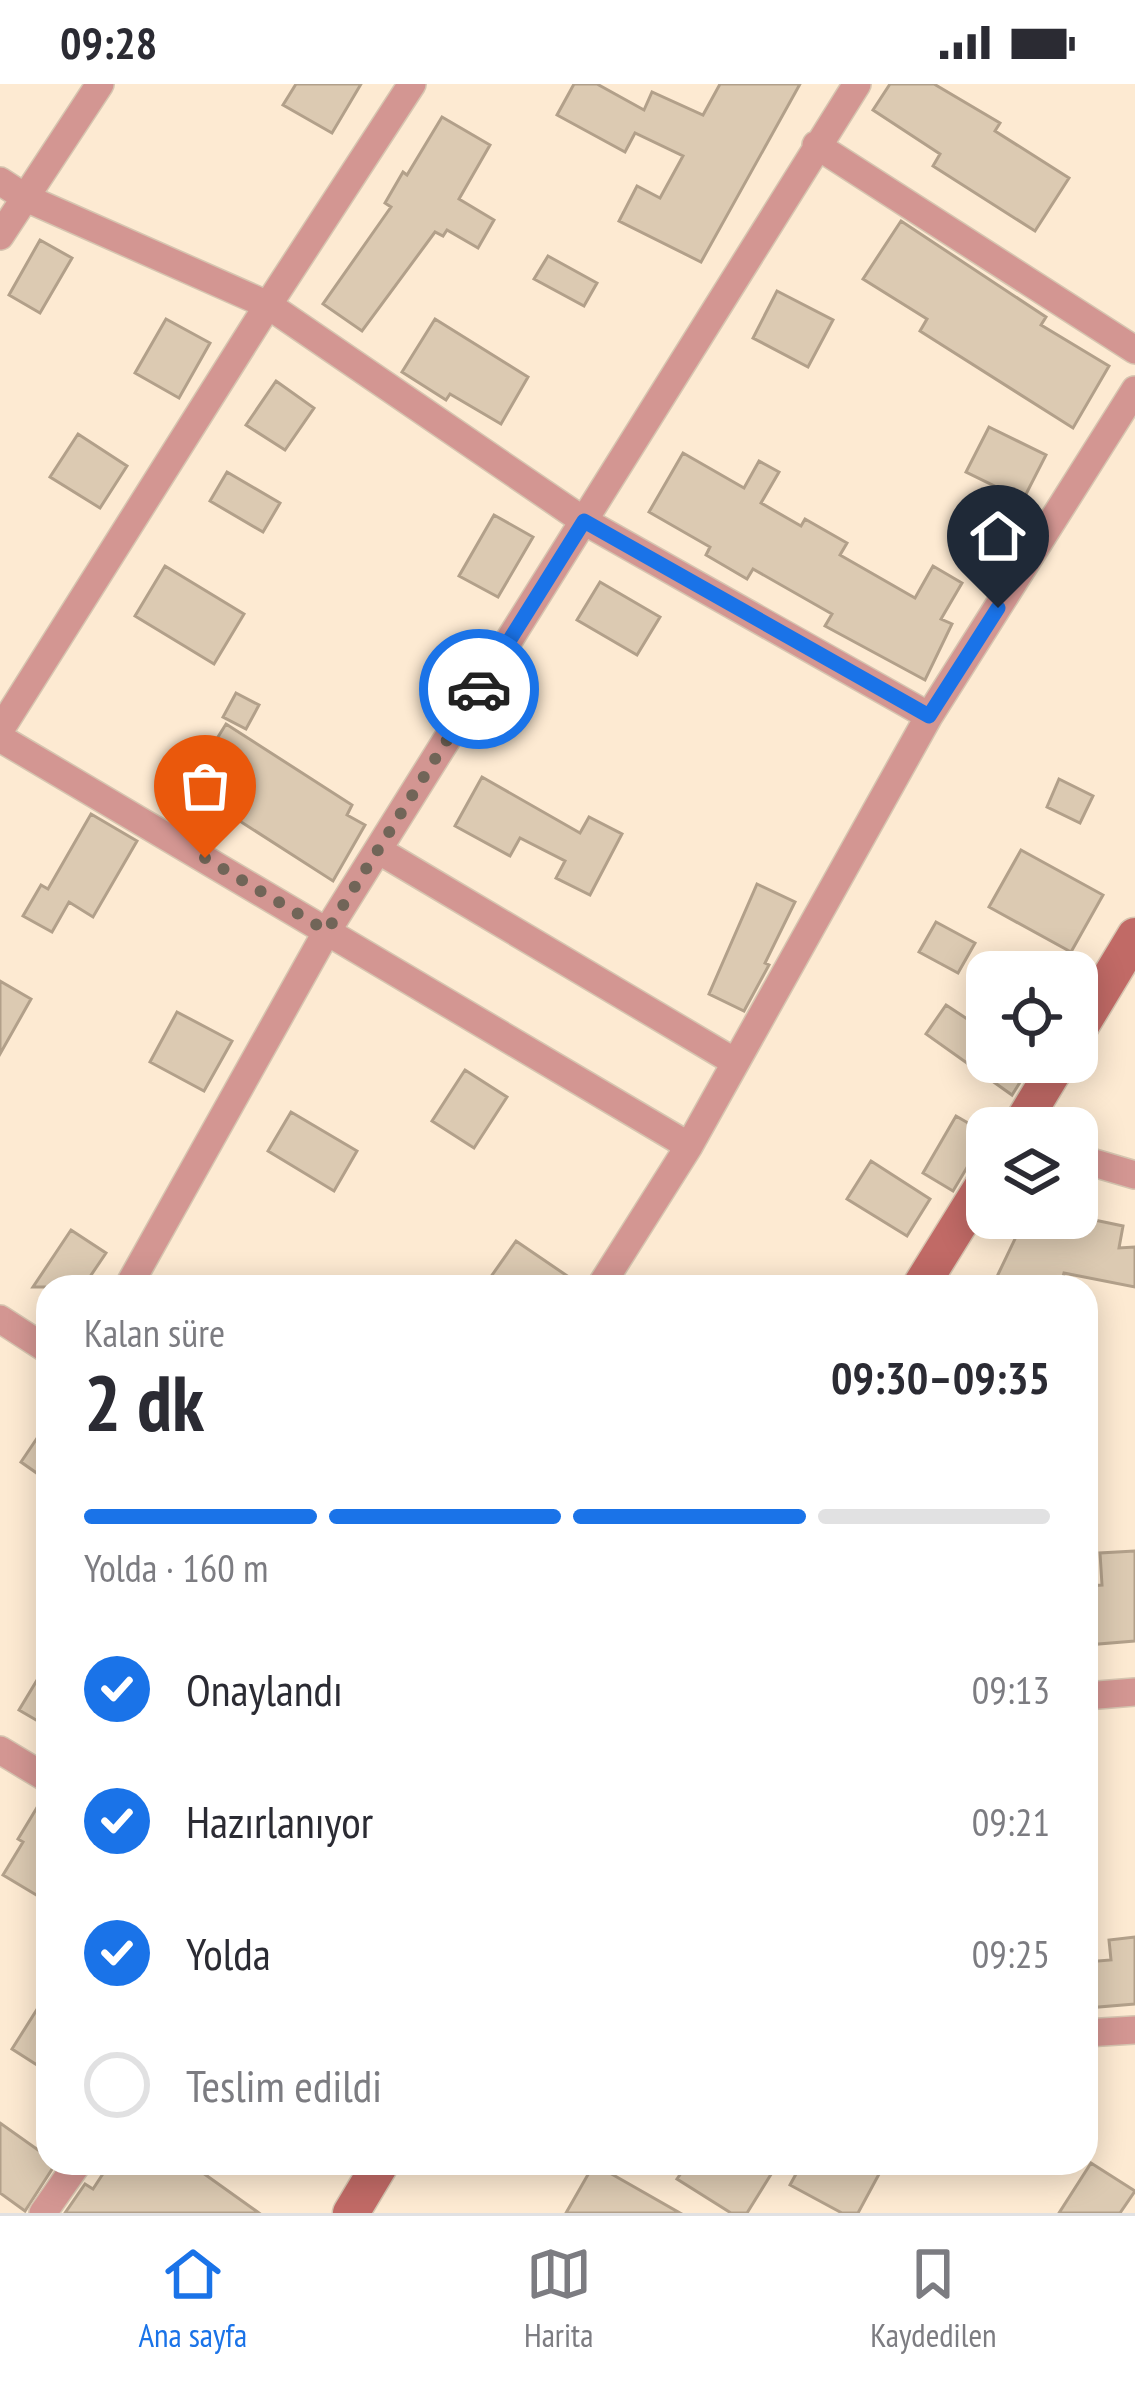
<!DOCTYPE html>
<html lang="tr">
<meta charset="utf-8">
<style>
body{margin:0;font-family:"PT Sans Narrow",sans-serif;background:#f2f2f3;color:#2b2b33;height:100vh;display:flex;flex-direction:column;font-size:45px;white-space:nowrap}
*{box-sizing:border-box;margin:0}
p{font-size:39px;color:#7c7c81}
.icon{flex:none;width:66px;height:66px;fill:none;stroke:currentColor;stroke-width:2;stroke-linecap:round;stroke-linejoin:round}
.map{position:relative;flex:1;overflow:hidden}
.panel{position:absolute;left:36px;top:1191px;width:1062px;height:900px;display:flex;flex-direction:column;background:#fff;border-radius:36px;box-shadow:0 6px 30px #0003}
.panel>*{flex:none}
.tools{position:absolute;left:966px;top:867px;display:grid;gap:24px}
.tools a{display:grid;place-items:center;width:132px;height:132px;border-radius:24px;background:#fff;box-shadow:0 6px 30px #0003;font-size:60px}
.pin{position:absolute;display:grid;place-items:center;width:102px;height:102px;color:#fff;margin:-123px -51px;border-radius:50% 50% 50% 0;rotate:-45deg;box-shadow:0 0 12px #0007}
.pin .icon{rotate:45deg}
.courier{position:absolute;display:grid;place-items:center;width:120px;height:120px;margin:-60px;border:9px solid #1a73e8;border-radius:50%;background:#fff;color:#222;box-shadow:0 3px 15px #0007}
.overview em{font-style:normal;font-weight:600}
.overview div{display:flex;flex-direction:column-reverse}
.overview{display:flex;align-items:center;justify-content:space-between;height:204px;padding:0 48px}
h1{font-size:78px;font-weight:600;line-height:90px}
.bar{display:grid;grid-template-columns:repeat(4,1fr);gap:18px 12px;align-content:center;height:144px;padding:0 48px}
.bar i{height:15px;border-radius:9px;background:#e1e1e2}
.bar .on{background:#1a73e8}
.bar p{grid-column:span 4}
ol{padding:0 48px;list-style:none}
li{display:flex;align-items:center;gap:36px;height:132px}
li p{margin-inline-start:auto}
li .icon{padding:12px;border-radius:50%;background:#1a73e8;color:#fff;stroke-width:4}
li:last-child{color:#7c7c81}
li i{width:66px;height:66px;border:6px solid #e1e1e2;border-radius:50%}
.status{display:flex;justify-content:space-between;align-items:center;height:84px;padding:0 60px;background:#fff;direction:ltr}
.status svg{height:33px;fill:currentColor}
.tabs{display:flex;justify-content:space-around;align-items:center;height:168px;border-top:3px solid #e1e1e2;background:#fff;font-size:33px;color:#7c7c81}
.tabs a{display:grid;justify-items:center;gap:6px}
.tabs .on{color:#1a73e8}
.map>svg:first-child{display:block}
.building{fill:#dccab2;stroke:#b2a08a;stroke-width:3}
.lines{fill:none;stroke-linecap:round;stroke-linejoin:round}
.street-casing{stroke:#d6c5b0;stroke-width:30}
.secondary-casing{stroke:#d6c5b0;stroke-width:39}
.street{stroke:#d39692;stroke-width:27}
.secondary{stroke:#c16a66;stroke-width:36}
.done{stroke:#716558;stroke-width:12;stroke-dasharray:0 21.6}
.route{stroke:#1a73e8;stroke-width:15}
</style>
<div class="status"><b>09:28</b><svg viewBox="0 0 49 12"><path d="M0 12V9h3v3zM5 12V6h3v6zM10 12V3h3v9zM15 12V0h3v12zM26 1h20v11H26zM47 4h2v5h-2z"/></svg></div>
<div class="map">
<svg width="1135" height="2129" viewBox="0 0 1135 2129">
<rect width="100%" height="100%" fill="#fdead2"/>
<path class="building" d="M296,0H361L332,49L283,21Z
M574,0H597L644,26L652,8L703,31L720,0H800L701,178L619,137L637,102L660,114L683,72L635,49L625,68L557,31Z
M890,0H934L1000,39L995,47L1069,94L1035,147L933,82L940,70L873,26Z
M442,33L490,61L459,115L494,136L478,164L447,146L443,152L435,148L362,247L323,220L391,123L385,119L403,88L407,91Z
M901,137L1046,233L1041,241L1109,282L1073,344L920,247L927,235L863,195Z
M40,156L72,174L40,229L9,211Z
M548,172L597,199L584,222L534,195Z
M777,207L833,236L808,283L753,254Z
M166,235L210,259L179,314L135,289Z
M435,235L528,293L501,340L450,310L446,316L402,288Z
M276,297L314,324L285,366L246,341Z
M989,343L1046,371L1023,416L966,388Z
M78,350L127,382L100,424L50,393Z
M683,369L744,404L759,377L779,388L761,419L801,442L805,435L847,459L840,471L915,514L933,482L962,499L941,535L952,540L925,596L825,542L832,530L753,485L747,495L706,471L710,463L649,428Z
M227,388L280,419L263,448L210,417Z
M494,431L533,453L498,513L459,492Z
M165,482L244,530L214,580L135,532Z
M600,498L660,533L637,571L577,536Z
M236,609L259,621L246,645L223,633Z
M226,640L352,721L347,731L365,741L333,797L187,703Z
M482,693L580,749L589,733L622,750L590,811L556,794L565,777L520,754L510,772L455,742Z
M1059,695L1093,712L1080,739L1047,723Z
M91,730L137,757L93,833L69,818L52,848L23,832L41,801L48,805Z
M1021,766L1103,811L1071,868L989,823Z
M757,800L795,818L765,879L769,881L744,927L709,910Z
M936,838L975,859L958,889L919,868Z
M0,897L31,915L0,970Z
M946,921L987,948V978H1020L1029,984L1012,1011L926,950Z
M177,928L232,957L204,1007L150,978Z
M465,986L507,1013L474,1064L432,1037Z
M291,1028L357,1067L334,1107L268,1067Z
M956,1032L987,1050L953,1107L923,1089Z
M871,1077L930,1115L907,1152L847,1115Z
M1025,1134H1085L1123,1142L1119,1164L1135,1163V1203L1064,1189L1060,1203H992Z
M71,1146L106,1169L83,1203H33Z
M516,1157L582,1202V1203H504L490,1194Z
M48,1338V1397L21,1378Z
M1135,1467V1557L1086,1561V1502L1102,1501L1100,1469Z
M48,1578V1643L19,1626Z
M44,1712L48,1713V1795L38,1812L3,1791L23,1758L18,1755Z
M1135,1853V1920L1086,1924V1878L1111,1876L1109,1856Z
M48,1908V1988L12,1965Z
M0,2039L48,2073V2079H56L25,2127L0,2109Z
M110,2079H189L259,2129H65L85,2100L93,2105Z
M688,2079H778L747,2129H731L677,2095Z
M802,2079H885L858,2129H842L790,2101Z
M1091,2079L1135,2107L1120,2129H1059Z
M594,2080L680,2129H566Z"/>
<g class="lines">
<defs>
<path id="street" d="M816,61L1135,266
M0,97L26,114L268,221L584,437L929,632
M0,152L100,0
M0,646L268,221L412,0
M0,654L689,1062
M378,766L735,978
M1077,1074L1135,1091
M128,1203L327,847L857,0
M600,1203L689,1062L929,632L1135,306
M0,1235L48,1266
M1086,1612L1135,1608
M0,1666L48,1695
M1086,1949L1135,1946
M43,2129L78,2079"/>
<path id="secondary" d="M1077,948L1135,852
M1019,1044L1059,978
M920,1203L987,1095
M351,2129L381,2079"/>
</defs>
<use href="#street" class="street-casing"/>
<use href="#secondary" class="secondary-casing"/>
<use href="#street" class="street"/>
<use href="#secondary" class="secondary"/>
</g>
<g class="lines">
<path class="done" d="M205,774L327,847L479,605"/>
<path class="route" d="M479,605L584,437L929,632L998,524"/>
</g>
</svg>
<div class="tools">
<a><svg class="icon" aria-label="locate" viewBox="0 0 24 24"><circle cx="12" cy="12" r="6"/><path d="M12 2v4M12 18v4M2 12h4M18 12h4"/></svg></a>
<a><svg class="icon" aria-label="layers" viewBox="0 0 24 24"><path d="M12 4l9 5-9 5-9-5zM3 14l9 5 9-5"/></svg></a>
</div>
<div class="pin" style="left:205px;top:774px;background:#ea580c"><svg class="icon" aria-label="bag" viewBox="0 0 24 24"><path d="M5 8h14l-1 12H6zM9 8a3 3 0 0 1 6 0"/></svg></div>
<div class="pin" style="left:998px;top:524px;background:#1f2937"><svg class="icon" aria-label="home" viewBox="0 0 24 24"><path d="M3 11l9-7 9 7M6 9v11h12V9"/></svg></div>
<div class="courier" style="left:479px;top:605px"><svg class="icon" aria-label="car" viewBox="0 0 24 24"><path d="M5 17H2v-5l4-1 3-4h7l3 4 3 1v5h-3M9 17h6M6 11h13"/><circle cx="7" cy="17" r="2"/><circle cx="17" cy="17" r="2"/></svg></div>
<section class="panel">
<div class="overview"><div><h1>2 dk</h1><p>Kalan süre</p></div><em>09:30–09:35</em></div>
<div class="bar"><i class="on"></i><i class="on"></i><i class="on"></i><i></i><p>Yolda · 160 m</p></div>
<ol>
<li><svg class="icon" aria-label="check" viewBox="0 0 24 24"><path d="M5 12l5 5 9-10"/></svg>Onaylandı<p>09:13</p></li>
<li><svg class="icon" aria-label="check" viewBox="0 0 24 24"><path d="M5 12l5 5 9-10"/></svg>Hazırlanıyor<p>09:21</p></li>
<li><svg class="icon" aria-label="check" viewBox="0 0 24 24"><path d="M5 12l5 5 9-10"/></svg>Yolda<p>09:25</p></li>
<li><i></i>Teslim edildi</li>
</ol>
</section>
</div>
<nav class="tabs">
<a class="on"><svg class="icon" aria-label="home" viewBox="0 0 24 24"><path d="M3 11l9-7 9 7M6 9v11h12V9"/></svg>Ana sayfa</a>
<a><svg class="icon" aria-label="map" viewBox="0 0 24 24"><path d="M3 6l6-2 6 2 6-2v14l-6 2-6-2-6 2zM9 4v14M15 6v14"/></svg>Harita</a>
<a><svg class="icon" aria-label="saved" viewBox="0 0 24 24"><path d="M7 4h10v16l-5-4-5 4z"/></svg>Kaydedilen</a>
</nav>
